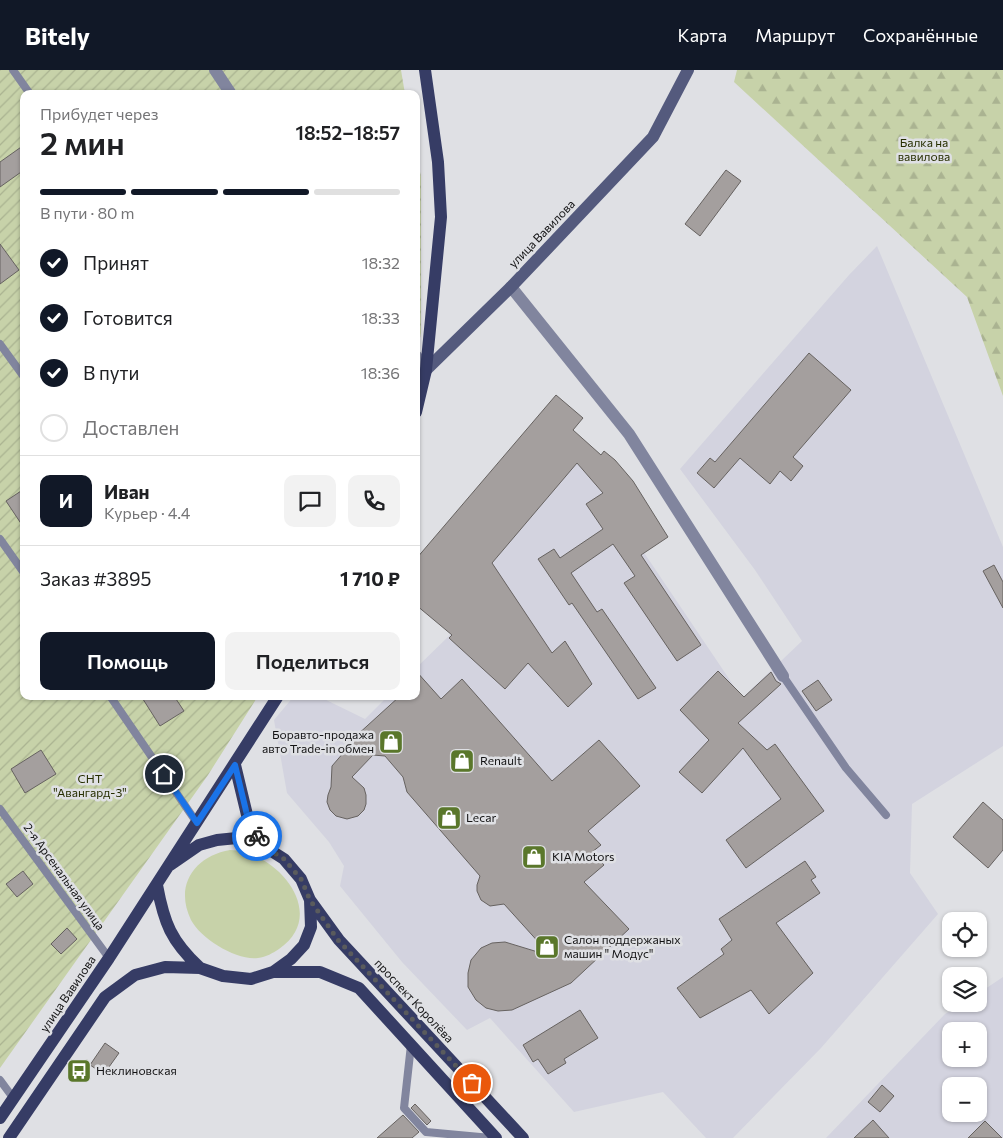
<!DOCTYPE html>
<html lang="ru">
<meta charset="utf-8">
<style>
body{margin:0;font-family:Commissioner,sans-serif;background:#f2f2f2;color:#202124;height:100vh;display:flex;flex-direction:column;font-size:19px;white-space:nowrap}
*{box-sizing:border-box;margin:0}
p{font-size:16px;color:#757577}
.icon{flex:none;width:28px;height:28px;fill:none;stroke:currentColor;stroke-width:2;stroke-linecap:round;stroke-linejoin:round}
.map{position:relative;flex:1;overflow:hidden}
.drawer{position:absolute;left:20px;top:20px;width:400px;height:610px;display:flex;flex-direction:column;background:#fff;border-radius:10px;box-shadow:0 1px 4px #0004}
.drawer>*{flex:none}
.fabs{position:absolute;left:942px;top:842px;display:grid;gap:10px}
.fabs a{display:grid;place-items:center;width:45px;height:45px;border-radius:10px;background:#fff;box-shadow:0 1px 4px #0004;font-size:25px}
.pin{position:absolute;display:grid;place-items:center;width:42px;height:42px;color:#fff;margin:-21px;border:2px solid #fff;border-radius:50%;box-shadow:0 1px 5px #0007}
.courier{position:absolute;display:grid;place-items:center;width:50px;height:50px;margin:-25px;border:4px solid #1a73e8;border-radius:50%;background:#fff;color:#222;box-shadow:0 1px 6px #0007}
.summary em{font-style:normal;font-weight:600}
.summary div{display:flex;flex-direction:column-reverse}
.summary{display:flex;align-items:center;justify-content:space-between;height:85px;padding:0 20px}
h1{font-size:32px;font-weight:600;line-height:38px}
.bar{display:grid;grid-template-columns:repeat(4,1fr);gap:8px 5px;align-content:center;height:60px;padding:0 20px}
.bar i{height:6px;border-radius:4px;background:#e0e0e0}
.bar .selected{background:#111827}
.bar p{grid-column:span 4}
.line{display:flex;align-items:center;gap:12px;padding:0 20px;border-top:1px solid #e0e0e0}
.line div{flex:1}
.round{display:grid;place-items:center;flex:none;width:52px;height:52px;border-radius:10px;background:#f2f2f2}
ol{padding:0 20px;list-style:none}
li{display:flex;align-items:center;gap:15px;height:55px}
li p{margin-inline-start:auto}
li .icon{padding:5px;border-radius:50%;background:#111827;color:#fff;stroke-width:4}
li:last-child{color:#757577}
li i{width:28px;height:28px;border:2px solid #e0e0e0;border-radius:50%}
.cta{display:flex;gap:10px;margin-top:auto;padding:10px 20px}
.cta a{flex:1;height:58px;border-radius:10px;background:#111827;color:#fff;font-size:20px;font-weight:600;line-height:58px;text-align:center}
.cta a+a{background:#f2f2f2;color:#202124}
header{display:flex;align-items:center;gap:30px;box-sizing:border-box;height:70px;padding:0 25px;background:#111827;color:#fff}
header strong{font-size:24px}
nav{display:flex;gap:28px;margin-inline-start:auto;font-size:18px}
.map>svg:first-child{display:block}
.built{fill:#d3d3df;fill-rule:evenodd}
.grass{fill:#c7d2a9}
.forest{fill:url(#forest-firs)}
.garden{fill:url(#garden-furrows)}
.building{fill:#a49f9e;stroke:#666260}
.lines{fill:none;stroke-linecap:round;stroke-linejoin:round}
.lane{stroke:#81859e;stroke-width:8}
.street{stroke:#81859e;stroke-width:12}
.secondary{stroke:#545a7d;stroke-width:12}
.primary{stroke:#363c65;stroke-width:12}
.done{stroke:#5a5b5d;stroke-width:5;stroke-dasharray:0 9}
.route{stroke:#1a73e8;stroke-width:6}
.labels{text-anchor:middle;stroke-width:5;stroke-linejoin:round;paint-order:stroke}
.park-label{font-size:12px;fill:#262e00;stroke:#dfe0e4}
.street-label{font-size:12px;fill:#131314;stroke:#dfe0e4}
.poi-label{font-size:12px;fill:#131314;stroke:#dfe0e4;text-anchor:start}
</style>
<header>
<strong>Bitely</strong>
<nav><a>Карта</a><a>Маршрут</a><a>Сохранённые</a></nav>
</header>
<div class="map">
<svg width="1003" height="1068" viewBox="0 0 1003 1068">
<defs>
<pattern id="forest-firs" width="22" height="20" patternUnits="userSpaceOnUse" patternTransform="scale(1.25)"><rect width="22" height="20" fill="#c7d2a9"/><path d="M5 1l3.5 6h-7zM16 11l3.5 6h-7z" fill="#aab391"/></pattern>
<pattern id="garden-furrows" width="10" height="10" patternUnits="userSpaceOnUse" patternTransform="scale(1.25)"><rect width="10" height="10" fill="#c7d2a9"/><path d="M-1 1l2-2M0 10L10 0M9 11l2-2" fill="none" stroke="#aab391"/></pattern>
</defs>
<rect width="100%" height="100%" fill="#dfe0e4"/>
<path class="built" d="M877,176L1003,477V676L912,734L910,803L938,844L821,978L733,1068H706L663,1022L574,1042L490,948L467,960L402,892L340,816L344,796L329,772L287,723L274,650L294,626H318L365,649L388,626H416V598L453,562L553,350L591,404L742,628L802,571L755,500L680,399L849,205Z
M1003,907V1068H826L945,944L962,934H979V923ZM951,961H979V989H951ZM951,1016H979V1044H951Z"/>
<path class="grass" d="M230,780C277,781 330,844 279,879C273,883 266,887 258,888C237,891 201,869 191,850C174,815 195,786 230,780Z"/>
<path class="forest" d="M737,0H1003V326L967,227L734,12Z"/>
<path class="garden" d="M0,0H401L405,24H24V626H258L208,705L0,998Z
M416,81L421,107V263L416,288Z"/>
<path class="building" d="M24,75V100L0,117V92Z
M726,100L741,111L700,166L685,154Z
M0,174L19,200L0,214Z
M809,283L851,320L793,387L803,396L791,411L780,401L770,414L740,388L714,418L697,403L710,388L715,392Z
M556,325L583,348L573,360L601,385L604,381L615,390L633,411L668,467L641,485L701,575L677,591L624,513L635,506L613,474L571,503L597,542L602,539L656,618L638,629L572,533L569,535L538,489L554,479L560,488L603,459L586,434L603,423L577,393L492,493L552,583L565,571L592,614L568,637L528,593L505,619L449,568L452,565L416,535V489Z
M24,419V458L6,431Z
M994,495L1003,512V538L983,501Z
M416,601L441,629L462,609L552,711L599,670L640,716L588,761L601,775L592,782L604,795L584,812L629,859L571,913L512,940L498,941L486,938L476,930L468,917V903L471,890L481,878L492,873L505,872L551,886L504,834L490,836L481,830L477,821V815L480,806L407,722L403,707L385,686L373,685L352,707L364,718L366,725V734L364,740L358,746L347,749L336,746L330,740L327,732L328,725L331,717L332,696L357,667L356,666L400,626H416Z
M718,601L744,627L771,602L776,611L781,614L738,653L767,680L775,674L824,741L746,798L726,770L781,729L743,678L702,723L679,702L709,670L680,640Z
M818,610L832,630L816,641L802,621Z
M141,626H174L184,641L160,656Z
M41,680L56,704L25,723L11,699Z
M983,732L1003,750V780L988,798L953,767Z
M805,791L816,807L811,810L820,823L776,853L813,903L769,944L751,920L700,948L677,918L724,884L721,879L732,870L719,849Z
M23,801L33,814L17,827L6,814Z
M67,858L77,869L61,884L51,874Z
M580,940L598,968L564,989L566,993L548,1004L538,989L533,992L523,975Z
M105,973L119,983L104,1004L90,995Z
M882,1015L894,1026L880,1042L868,1032Z
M415,1034L431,1051L427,1055L411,1038Z
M403,1045L419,1062L412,1068H377Z
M873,1050L889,1068H854Z
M985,1051L1002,1068H968Z"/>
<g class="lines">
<path class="lane" d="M13,0L30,24
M0,274L24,307
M0,469L24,503
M783,606L846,698L886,745
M110,626L197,753
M0,739L109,888
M411,975L404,1038L426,1062L491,1068
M0,1010L14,1029"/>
<path class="street" d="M215,0L231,24
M511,217L629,364L783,606
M416,286L426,300"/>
<path class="secondary" d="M426,300L511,217L653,67L688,0"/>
<path class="primary" d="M416,342L426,300L441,147L438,92L425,0
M235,695L248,749L262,775
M157,815C164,853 171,871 200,898
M310,830L339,870L523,1068
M273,902H320L359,918L496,1068
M0,1048L109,888L278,626
M9,1068L105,927L135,905L165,897L200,898L223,906L251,909L273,902L291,889L304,875L311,857L310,830L301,809L284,789L262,775L237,768L217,770L199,775L170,795"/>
</g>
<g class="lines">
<path class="done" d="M257,766L262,775L284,789L301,809L310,830L338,870L472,1013"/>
<path class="route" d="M164,704L197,753L235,695L248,749L257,766"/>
</g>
<defs>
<symbol id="shop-square" viewBox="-11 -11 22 22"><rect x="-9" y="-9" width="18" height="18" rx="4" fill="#5a772b" stroke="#dfe0e4"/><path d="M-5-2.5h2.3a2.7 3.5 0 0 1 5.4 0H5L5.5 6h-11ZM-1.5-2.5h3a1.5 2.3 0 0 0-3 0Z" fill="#fff"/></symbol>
<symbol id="bus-square" viewBox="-11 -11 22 22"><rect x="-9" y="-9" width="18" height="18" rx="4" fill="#5a772b" stroke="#dfe0e4"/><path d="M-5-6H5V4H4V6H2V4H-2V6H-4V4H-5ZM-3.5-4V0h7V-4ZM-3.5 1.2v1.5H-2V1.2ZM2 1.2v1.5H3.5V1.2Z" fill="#fff"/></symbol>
</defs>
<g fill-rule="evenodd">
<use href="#shop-square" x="377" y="658" width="28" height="28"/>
<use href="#shop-square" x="448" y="677" width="28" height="28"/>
<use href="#shop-square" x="435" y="734" width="28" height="28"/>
<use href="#shop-square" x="520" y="773" width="28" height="28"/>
<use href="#shop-square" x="533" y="863" width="28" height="28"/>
<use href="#bus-square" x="65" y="987" width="28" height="28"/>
</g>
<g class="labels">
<g class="park-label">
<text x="924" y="77">Балка на<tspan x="924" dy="14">вавилова</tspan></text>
<text x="90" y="713">СНТ<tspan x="90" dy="14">"Авангард-3"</tspan></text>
</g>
<g class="street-label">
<text transform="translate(542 164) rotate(-46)" y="4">улица Вавилова</text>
<text transform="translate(64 807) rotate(54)" y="4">2-я Арсенальная улица</text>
<text transform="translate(68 924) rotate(-56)" y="4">улица Вавилова</text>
<text transform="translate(414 931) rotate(47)" y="4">проспект Королёва</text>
</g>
<g class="poi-label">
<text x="374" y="669" text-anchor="end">Боравто-продажа<tspan x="374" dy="14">авто Trade-in обмен</tspan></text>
<text x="480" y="695">Renault</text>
<text x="466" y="752">Lecar</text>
<text x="552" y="791">KIA Motors</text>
<text x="564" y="874">Салон поддержаных<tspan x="564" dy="14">машин " Модус"</tspan></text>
<text x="96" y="1005">Неклиновская</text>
</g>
</g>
</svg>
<div class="fabs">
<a><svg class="icon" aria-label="locate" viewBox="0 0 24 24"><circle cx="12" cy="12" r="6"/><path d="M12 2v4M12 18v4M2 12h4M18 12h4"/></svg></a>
<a><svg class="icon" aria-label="layers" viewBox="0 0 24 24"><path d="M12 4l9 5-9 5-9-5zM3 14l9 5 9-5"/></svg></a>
<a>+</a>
<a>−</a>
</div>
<div class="pin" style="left:472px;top:1013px;background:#ea580c"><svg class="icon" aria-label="bag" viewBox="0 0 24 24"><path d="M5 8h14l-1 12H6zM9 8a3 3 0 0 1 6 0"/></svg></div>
<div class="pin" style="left:164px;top:704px;background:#1f2937"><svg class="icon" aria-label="home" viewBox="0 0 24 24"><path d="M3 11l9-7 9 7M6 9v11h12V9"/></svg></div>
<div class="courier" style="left:257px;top:766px"><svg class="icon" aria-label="bike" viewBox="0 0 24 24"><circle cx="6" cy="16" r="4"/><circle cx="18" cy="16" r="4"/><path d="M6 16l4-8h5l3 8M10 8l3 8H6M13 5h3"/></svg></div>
<section class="drawer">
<div class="summary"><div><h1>2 мин</h1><p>Прибудет через</p></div><em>18:52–18:57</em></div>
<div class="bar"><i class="selected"></i><i class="selected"></i><i class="selected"></i><i></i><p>В пути · 80 m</p></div>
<ol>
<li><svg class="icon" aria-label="check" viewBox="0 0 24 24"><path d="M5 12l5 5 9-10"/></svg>Принят<p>18:32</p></li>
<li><svg class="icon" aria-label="check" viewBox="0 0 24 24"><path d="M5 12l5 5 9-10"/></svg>Готовится<p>18:33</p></li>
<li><svg class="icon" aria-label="check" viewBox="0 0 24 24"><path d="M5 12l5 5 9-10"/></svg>В пути<p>18:36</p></li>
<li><i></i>Доставлен</li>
</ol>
<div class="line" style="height:90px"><b class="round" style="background:#111827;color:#fff">И</b><div><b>Иван</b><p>Курьер · 4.4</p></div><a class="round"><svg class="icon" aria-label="chat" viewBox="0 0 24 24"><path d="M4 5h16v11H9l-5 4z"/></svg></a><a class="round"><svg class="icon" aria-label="phone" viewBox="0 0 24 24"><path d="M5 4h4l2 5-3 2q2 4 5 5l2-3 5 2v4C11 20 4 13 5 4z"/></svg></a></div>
<div class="line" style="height:65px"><div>Заказ #3895</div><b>1 710 ₽</b></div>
<div class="cta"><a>Помощь</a><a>Поделиться</a></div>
</section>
</div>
